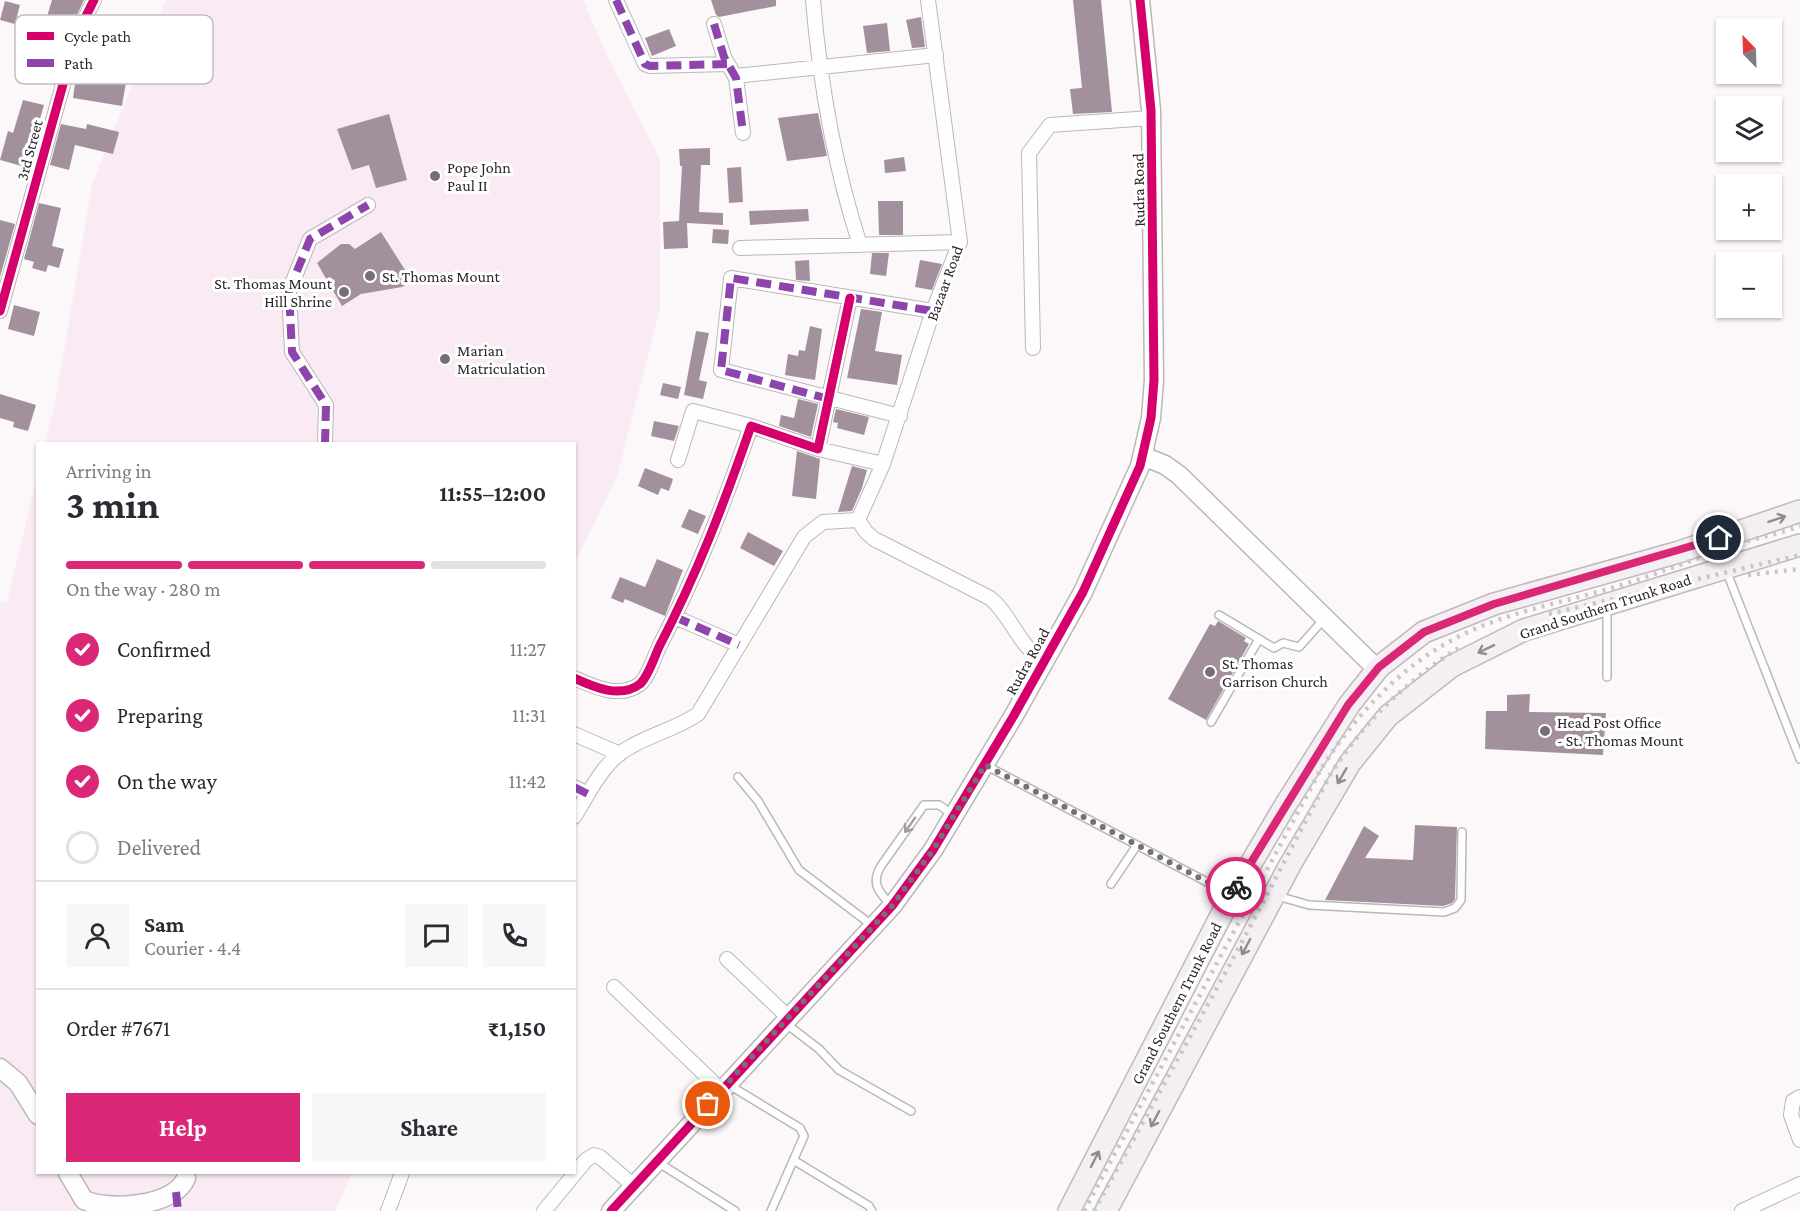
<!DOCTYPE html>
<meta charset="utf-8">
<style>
body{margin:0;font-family:"Crimson Pro",serif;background:#f7f7f7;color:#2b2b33;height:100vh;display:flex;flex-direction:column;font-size:22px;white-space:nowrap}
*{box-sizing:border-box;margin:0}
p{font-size:20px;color:#7c7c81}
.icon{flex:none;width:33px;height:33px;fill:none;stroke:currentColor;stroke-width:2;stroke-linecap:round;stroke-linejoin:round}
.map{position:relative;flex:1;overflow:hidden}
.drawer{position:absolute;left:36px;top:442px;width:540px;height:732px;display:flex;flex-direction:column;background:#fff;border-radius:0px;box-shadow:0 2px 4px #0004}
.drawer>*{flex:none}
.needle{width:39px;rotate:337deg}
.fabs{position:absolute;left:1716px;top:18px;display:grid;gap:12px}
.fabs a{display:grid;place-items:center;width:66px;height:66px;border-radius:0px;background:#fff;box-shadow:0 2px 4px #0004;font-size:30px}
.pin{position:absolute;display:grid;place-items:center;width:51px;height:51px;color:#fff;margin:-26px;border:3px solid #fff;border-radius:50%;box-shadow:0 2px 6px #0007}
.courier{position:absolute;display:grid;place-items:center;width:60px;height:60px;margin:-30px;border:4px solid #db2777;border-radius:50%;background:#fff;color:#222;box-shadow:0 2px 8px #0007}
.headline em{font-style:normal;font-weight:700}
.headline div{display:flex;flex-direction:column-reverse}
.headline{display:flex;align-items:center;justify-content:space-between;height:102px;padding:0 30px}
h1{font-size:39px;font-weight:700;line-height:45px}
.bar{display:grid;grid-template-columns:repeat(4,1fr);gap:9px 6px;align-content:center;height:72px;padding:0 30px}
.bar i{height:8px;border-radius:4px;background:#e1e1e2}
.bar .selected{background:#db2777}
.bar p{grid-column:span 4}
.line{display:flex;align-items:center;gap:15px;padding:0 30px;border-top:2px solid #e1e1e2}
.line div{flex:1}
.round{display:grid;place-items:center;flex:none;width:63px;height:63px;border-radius:0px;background:#f7f7f7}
ol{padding:0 30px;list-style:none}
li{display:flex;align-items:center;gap:18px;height:66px}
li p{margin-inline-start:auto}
li .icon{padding:6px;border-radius:50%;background:#db2777;color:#fff;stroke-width:4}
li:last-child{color:#7c7c81}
li i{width:33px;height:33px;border:3px solid #e1e1e2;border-radius:50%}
.cta{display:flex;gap:12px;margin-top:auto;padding:12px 30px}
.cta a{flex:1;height:69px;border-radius:0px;background:#db2777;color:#fff;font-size:24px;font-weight:700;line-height:69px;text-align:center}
.cta a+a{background:#f7f7f7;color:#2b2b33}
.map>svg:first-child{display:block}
.green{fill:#faeaf4}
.building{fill:#a2919d}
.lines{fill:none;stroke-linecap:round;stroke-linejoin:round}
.lane-casing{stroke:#bab7b9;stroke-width:10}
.street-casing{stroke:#bab7b9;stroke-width:16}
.secondary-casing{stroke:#bab7b9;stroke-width:21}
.primary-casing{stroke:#c1b8be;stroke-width:24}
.lane{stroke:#fffefe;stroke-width:7}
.street{stroke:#fffefe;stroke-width:14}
.secondary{stroke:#fffefe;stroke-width:18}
.primary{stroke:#f4eff2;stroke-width:21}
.rail{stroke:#c7c7c7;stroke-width:4.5;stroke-dasharray:3 6;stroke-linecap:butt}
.quiet{stroke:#8e44ad;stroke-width:8;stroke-dasharray:15 8;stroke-linecap:butt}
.cycleway-casing{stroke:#fff;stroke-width:13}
.cycleway{stroke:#d6006c;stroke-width:9}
.oneway{stroke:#908b8e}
.oneway2{stroke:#a09d9f}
.done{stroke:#747073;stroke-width:6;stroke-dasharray:0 10.8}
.route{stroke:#db2777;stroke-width:8}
.poi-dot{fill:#747073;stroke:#fff;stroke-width:2}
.labels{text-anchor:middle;stroke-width:6;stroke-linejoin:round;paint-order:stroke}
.street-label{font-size:16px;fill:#2b272a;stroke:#fff}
.poi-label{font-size:16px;fill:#2b272a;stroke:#fff;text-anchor:start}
.key{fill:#fff;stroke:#bfbebf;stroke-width:1.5}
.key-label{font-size:16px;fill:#2b272a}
</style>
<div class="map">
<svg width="1800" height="1211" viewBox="0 0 1800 1211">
<rect width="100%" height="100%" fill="#fcf8fa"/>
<path class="green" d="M166,0H583L609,60L660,159V308L617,476L575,563L574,444H45L55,404L92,185Z
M37,475L38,1173H352L335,1211H0V601L7,603Z"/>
<path class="building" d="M52,0H84L77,15L74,14L69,30L45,23Z
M711,0H776V6L719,17L716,15Z
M1073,0H1101L1112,112L1073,114L1070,89L1082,88Z
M5,1L20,5L15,24L0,20Z
M921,17L925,47L912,48L906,20Z
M887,23L890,51L867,53L863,26Z
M669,29L676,46L652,56L645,38Z
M77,69L127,76L122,106L73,98Z
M23,100L44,105L40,119H44L32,161L27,160L25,167L0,160L8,131L13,133Z
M818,113L827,156L787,161L778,118Z
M389,114L407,180L376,188L369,165L352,170L337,129Z
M61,124L86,129L87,124L119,132L113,154L75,145L69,170L50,165Z
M710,148V165H701L699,212L723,213V225L687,223L688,248L664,249L663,222L679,221L682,166H680L679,149Z
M904,157L906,171L885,173L884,160Z
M741,167L743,202L729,203L727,168Z
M878,201H903V235H879Z
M39,203L61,208L52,246L64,249L59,268L48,265L46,272L32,268L34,262L24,259Z
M808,209L809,221L750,225L749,211Z
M0,220L15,224L0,277Z
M713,229L729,230L728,244L712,243Z
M381,232L412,281L402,287L361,294L342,306L317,263L341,244H349L355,249Z
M872,253H889L886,276L870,274Z
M809,260L810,281L796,280L795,261Z
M920,260L942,264L932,290L915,287Z
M14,305L40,312L34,336L8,329Z
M861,309L882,312L875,351L902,355L897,385L847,378Z
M810,326L822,329L815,380L785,375L788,354L798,356L799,350L805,351Z
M696,331L709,333L699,380L707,382L703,399L684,395Z
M663,383L681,387L678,399L660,395Z
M0,394L36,405L28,431L13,427L14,422L0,418Z
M798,399L818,404L811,437L779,426L781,415L794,418Z
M836,409L869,417L864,435L837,428L838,423L833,422Z
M654,421L679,426L674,441L651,436Z
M797,451L820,459L816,499L792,496Z
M852,466L867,470L862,488L852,511L838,512Z
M645,468L673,479L669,491L661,488L658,495L638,486Z
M689,509L706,516L698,534L681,527Z
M748,532L783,551L774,566L740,548Z
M657,559L683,570L665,616L625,599L623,603L611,598L620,577L645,587Z
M1218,621L1246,638L1244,641L1249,644L1206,720L1168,699L1210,624L1215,626Z
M1530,694L1529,712L1606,713L1603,755L1485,749L1486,711H1507V695Z
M1415,825L1457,827L1455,899L1452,903L1443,906L1325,900L1364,826L1379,836L1365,858L1413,860Z"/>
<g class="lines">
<defs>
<path id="lane" d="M1726,570L1800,759
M1219,615L1274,648L1283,643L1299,647L1325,618
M1607,677V608
M1211,722L1259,639
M985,765L1262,911
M738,777L758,801L799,870L873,926
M1245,880L1274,895L1309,905L1444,912L1455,908L1461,900L1462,832
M1111,884L1137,845
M890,904C878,891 871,883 881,866L924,805H939L952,814
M785,1023L819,1049L839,1070L911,1111
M729,1085L800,1128L804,1136L771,1211
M795,1161L869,1206L872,1211
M659,1163L735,1211"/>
<path id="street" d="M616,0L645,64L650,66L727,64
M813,0C820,84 834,165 860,245
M714,24L724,57L736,78L743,133
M735,76L936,55
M740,248L960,242
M0,311L77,34L94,0
M1033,348L1029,153L1050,125L1151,118
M900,416L721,370L731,278L933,311
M325,444L326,405L292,352L289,291L310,239L368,205
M818,449L883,464
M678,460L693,411L751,426
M858,520L883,464L933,311L960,242L928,0
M858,520L866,532L874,539L990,598C1012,616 1018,646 1044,661
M675,617L739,645
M574,678C594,687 620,699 640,684C648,677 654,658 659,647C697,574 724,504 751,426L818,449L850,298
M574,734L620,754
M574,787L588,794
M574,817C590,792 603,761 630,747C652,734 676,729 698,714L804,537L823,522L858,520
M727,959L788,1017
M614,987L721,1090
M1800,1097L1793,1101L1791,1115L1800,1140
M388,1211L402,1173
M544,1211L586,1160L594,1155L600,1157L634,1186
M1742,1211L1800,1184"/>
<path id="secondary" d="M1143,456L1165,465L1179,475L1377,669
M0,1068L18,1083L38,1115
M68,1173L84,1200C108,1211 175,1207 186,1178
M611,1211L892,906L933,850L1013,717L1083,592L1140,466L1151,418L1154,380L1151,110L1140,0"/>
<path id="primary" d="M1069,1211L1228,902L1286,804L1349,705L1379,667L1424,632L1494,604L1679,552L1800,511
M1106,1211L1290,865L1350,763L1388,716L1452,666L1524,630L1800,545"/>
</defs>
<use href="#lane" class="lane-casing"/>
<use href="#street" class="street-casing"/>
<use href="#secondary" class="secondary-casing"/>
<use href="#primary" class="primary-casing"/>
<use href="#lane" class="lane"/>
<use href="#street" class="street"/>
<use href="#secondary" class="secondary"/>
<use href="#primary" class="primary"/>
<path class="rail" d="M1748,575L1800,569
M1549,614L1800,555
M1084,1211L1321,769C1361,707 1412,654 1482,626C1526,608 1573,600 1618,586C1657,574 1695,559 1734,545C1756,538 1778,534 1800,526
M1094,1211L1234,957L1331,773C1366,720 1408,679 1462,646"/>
<path class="quiet" d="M616,0L645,64L650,66L727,64
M714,24L724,57L736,78L743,133
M829,399L721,370L731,278L933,311
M325,444L326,405L292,352L289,291L310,239L368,205
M675,617L739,645
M574,787L588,794
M176,1192L178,1211"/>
<defs>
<path id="cycleway" d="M0,311L77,34L94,0
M574,678C594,687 620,699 640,684C648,677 654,658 659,647C697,574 724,504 751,426L818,449L850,298
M611,1211L892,906L933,850L1013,717L1083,592L1140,466L1151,418L1154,380L1151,110L1140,0"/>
</defs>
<use href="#cycleway" class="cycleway-casing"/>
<use href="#cycleway" class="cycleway"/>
</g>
<defs><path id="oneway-shaft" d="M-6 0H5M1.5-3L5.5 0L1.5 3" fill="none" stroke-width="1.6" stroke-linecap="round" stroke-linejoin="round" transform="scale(1.5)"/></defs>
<g class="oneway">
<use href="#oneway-shaft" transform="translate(1777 519) rotate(-18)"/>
<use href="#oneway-shaft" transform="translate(1486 649) rotate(154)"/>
<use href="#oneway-shaft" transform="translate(1342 776) rotate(120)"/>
<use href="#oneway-shaft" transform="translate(1246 947) rotate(118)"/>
<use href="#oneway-shaft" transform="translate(1155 1119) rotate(118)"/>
<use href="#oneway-shaft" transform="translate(1095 1159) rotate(-63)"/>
</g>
<use class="oneway2" href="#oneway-shaft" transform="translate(910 825) rotate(125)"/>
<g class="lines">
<path class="done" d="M708,1104L892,906L933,850L985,765L1232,895L1236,887"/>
<path class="route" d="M1236,887L1348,705L1379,667L1424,632L1494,604L1719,538"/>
</g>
<g class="poi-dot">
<circle cx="435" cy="176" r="6"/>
<circle cx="370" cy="276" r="6"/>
<circle cx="344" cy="292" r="6"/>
<circle cx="445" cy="359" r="6"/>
<circle cx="1210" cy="672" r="6"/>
<circle cx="1545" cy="731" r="6"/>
</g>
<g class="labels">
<g class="street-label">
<text transform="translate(29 150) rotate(-75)" y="6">3rd Street</text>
<text transform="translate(1138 190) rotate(-91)" y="6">Rudra Road</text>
<text transform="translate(944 283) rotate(-70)" y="6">Bazaar Road</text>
<text transform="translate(1605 606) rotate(-18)" y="6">Grand Southern Trunk Road</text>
<text transform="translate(1027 661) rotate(-61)" y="6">Rudra Road</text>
<text transform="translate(1176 1003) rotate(-63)" y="6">Grand Southern Trunk Road</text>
</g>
<g class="poi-label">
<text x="447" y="173">Pope John<tspan x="447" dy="18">Paul II</tspan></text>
<text x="382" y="282">St. Thomas Mount</text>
<text x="332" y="289" text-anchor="end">St. Thomas Mount<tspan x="332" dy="18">Hill Shrine</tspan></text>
<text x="457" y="356">Marian<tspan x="457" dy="18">Matriculation</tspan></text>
<text x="1222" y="669">St. Thomas<tspan x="1222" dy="18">Garrison Church</tspan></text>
<text x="1557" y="728">Head Post Office<tspan x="1557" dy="18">- St. Thomas Mount</tspan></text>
</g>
</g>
<rect x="15" y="15" width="198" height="69" rx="9" class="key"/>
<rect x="27" y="32" width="27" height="8" fill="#d6006c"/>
<rect x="27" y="59" width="27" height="8" fill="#8e44ad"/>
<g class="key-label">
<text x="64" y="42">Cycle path</text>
<text x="64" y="69">Path</text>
</g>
</svg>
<div class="fabs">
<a><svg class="needle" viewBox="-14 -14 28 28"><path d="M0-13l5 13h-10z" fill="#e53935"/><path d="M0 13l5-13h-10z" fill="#7c7c81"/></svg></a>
<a><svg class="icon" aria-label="layers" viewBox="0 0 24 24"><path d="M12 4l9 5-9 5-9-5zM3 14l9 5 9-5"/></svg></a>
<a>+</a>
<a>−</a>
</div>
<div class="pin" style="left:708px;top:1104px;background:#ea580c"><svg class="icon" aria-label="bag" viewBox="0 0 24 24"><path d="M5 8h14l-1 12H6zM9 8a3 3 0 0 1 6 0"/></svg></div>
<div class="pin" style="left:1719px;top:538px;background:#1f2937"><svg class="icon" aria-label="home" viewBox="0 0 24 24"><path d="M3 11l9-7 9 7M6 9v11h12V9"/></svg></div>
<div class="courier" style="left:1236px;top:887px"><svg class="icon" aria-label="bike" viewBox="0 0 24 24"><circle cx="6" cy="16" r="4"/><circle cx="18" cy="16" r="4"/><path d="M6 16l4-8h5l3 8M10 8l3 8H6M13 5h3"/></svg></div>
<section class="drawer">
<div class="headline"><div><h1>3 min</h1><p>Arriving in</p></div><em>11:55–12:00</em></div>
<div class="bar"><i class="selected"></i><i class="selected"></i><i class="selected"></i><i></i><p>On the way · 280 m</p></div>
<ol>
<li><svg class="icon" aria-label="check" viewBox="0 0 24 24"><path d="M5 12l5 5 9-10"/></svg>Confirmed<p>11:27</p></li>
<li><svg class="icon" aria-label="check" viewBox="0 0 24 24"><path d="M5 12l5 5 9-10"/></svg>Preparing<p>11:31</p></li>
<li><svg class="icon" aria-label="check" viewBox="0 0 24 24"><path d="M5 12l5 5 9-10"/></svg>On the way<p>11:42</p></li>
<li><i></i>Delivered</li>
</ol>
<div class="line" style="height:108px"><a class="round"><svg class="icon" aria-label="person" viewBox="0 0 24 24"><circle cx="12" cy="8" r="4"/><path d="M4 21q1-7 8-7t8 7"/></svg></a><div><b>Sam</b><p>Courier · 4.4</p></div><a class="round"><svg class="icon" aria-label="chat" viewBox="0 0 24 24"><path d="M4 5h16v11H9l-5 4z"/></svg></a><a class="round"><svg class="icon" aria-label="phone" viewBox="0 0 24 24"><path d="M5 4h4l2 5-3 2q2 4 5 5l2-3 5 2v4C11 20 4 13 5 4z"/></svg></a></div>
<div class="line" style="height:78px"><div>Order #7671</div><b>₹1,150</b></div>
<div class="cta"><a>Help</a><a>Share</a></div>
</section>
</div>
